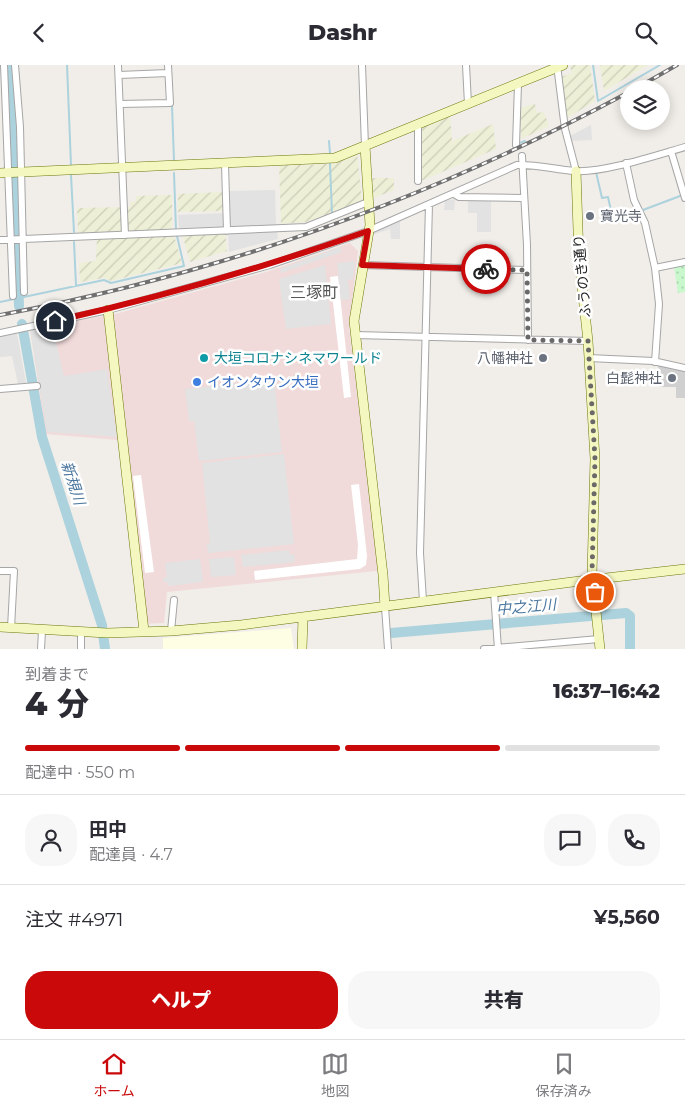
<!DOCTYPE html>
<html lang="ja">
<meta charset="utf-8">
<style>
body{margin:0;font-family:Montserrat,"Noto Sans JP",sans-serif;background:#f7f7f7;color:#2b2b33;height:100vh;display:flex;flex-direction:column;font-size:19px;white-space:nowrap}
*{box-sizing:border-box;margin:0}
p{font-size:16px;color:#7c7c81}
.icon{flex:none;width:28px;height:28px;fill:none;stroke:currentColor;stroke-width:2;stroke-linecap:round;stroke-linejoin:round}
.map{position:relative;height:584px;overflow:hidden}
.panel{display:flex;flex-direction:column;background:#fff;flex:1}
.panel>*{flex:none}
.fabs{position:absolute;left:620px;top:15px;display:grid;gap:10px}
.fabs a{display:grid;place-items:center;width:50px;height:50px;border-radius:50%;background:#fff;box-shadow:0 2px 12px #0003;font-size:25px}
.pin{position:absolute;display:grid;place-items:center;width:42px;height:42px;color:#fff;margin:-21px;border:2px solid #fff;border-radius:50%;box-shadow:0 1px 5px #0007}
.courier{position:absolute;display:grid;place-items:center;width:50px;height:50px;margin:-25px;border:4px solid #ca090b;border-radius:50%;background:#fff;color:#222;box-shadow:0 1px 6px #0007}
.headline em{font-style:normal;font-weight:800}
.headline div{display:flex;flex-direction:column-reverse}
.headline{display:flex;align-items:center;justify-content:space-between;height:85px;padding:0 25px}
h1{font-size:32px;font-weight:800;line-height:38px}
.bar{display:grid;grid-template-columns:repeat(4,1fr);gap:8px 5px;align-content:center;height:60px;padding:0 25px}
.bar i{height:6px;border-radius:4px;background:#e1e1e2}
.bar .selected{background:#ca090b}
.bar p{grid-column:span 4}
.line{display:flex;align-items:center;gap:12px;padding:0 25px;border-top:1px solid #e1e1e2}
.line div{flex:1}
.round{display:grid;place-items:center;flex:none;width:52px;height:52px;border-radius:20px;background:#f7f7f7}
.action{display:flex;gap:10px;margin-top:auto;padding:10px 25px}
.action a{flex:1;height:58px;border-radius:20px;background:#ca090b;color:#fff;font-size:20px;font-weight:800;line-height:58px;text-align:center}
.action a+a{background:#f7f7f7;color:#2b2b33}
header{display:flex;justify-content:space-between;align-items:center;height:65px;padding:0 25px;background:#fff;font-size:22px;font-weight:800}
.tabs{display:flex;justify-content:space-around;align-items:center;height:70px;border-top:1px solid #e1e1e2;background:#fff;font-size:14px;color:#7c7c81}
.tabs a{display:grid;justify-items:center;gap:2px}
.tabs .selected{color:#ca090b}
.map>svg:first-child{display:block}
.commercial{fill:#f1dada}
.education{fill:#fefee5}
.religious{fill:#d0d0d0}
.farmland{fill:url(#farmland-furrows)}
.park{fill:url(#park-dots)}
.parking{fill:#e2e2e2}
.pier{fill:#fff}
.lines{fill:none;stroke-linecap:round;stroke-linejoin:round}
.stream{stroke:#acd2dd;stroke-width:2}
.river{stroke:#acd2dd;stroke-width:10}
.street-casing{stroke:#a6a6a6;stroke-width:8}
.secondary-casing{stroke:#6c770a;stroke-width:10}
.street{stroke:#fff;stroke-width:6}
.secondary{stroke:#f5f7c1;stroke-width:9}
.rail-casing{stroke:#707070;stroke-width:4}
.rail{stroke:#fff;stroke-width:2;stroke-dasharray:5.5;stroke-linecap:butt}
.done{stroke:#6a6968;stroke-width:5;stroke-dasharray:0 9}
.route{stroke:#ca090b;stroke-width:6}
.worship-dot{fill:#6b7280;stroke:#fff;stroke-width:2}
.culture-dot{fill:#0f9aa8;stroke:#fff;stroke-width:2}
.shop-dot{fill:#3f7fe0;stroke:#fff;stroke-width:2}
.labels{text-anchor:middle;stroke-width:5;stroke-linejoin:round;paint-order:stroke}
.worship-label{font-size:14px;fill:#5b616d;stroke:#fff;text-anchor:end}
.street-label{font-size:14px;fill:#222;stroke:#fff}
.culture-label{font-size:14px;fill:#0d838f;stroke:#fff;text-anchor:start}
.shop-label{font-size:14px;fill:#366cbe;stroke:#fff;text-anchor:start}
.water-label{font-size:15px;font-style:italic;fill:#4b769e;stroke:#fff}
.quarter-label{font-size:16px;fill:#555;stroke:#fff}
</style>
<header><svg class="icon" aria-label="back" viewBox="0 0 24 24"><path d="M15 5l-7 7 7 7"/></svg>Dashr<svg class="icon" aria-label="search" viewBox="0 0 24 24"><circle cx="10" cy="10" r="6"/><path d="M15 15l6 6"/></svg></header>
<div class="map">
<svg width="685" height="584" viewBox="0 0 685 584">
<defs>
<pattern id="farmland-furrows" width="10" height="10" patternUnits="userSpaceOnUse" patternTransform="scale(1.25)"><rect width="10" height="10" fill="#edefd6"/><path d="M-1 1l2-2M0 10L10 0M9 11l2-2" fill="none" stroke="#cbcdb7"/></pattern>
<pattern id="park-dots" width="8" height="8" patternUnits="userSpaceOnUse" patternTransform="scale(1.25)"><rect width="8" height="8" fill="#c9f8cd"/><path d="M2 2h.1M6 6h.1" fill="none" stroke="#acd4b0" stroke-width="1.8" stroke-linecap="round"/></pattern>
</defs>
<rect width="100%" height="100%" fill="#f1eee9"/>
<path class="commercial" d="M350,178L358,186L349,262L379,503L376,506L167,527L164,558L140,559L118,375L46,369L30,264L115,249L266,207Z"/>
<path class="education" d="M291,563L294,584H163V573Z"/>
<path class="religious" d="M658,298L685,305V333H676V322H659Z"/>
<path class="farmland" d="M573,0H590L595,36L567,53L561,12L572,8L570,1Z
M600,0H648L604,26Z
M535,39L537,48L544,47L549,61L521,74L520,43Z
M450,50L452,76L493,59L496,84L421,116L420,62Z
M357,88L362,137L306,157L281,159L279,100L331,99Z
M370,113H394V125L371,134Z
M223,127L225,146L178,147V129Z
M172,130V164L182,198L111,216L104,213L80,217L79,198L96,196L97,169H78L77,143L130,142V137L136,136V131Z
M225,167L227,186L190,197L183,172L184,170Z"/>
<path class="park" d="M685,200V227L678,228L674,202Z"/>
<path class="parking" d="M591,60L592,75L571,76L570,71Z
M275,125L276,160L230,163L228,126Z
M455,134L454,145H444L445,136Z
M468,134L491,135V167H477V148H468Z
M225,148V162L179,164L178,150Z
M400,155V174H391L390,164L372,170V165Z
M277,165L278,174L229,187L228,167Z
M340,182L342,187L281,208L280,204Z
M355,196L353,214L348,215L350,234L341,235L337,198Z
M325,200L331,259L286,264L279,214Z
M52,260L64,311L107,304L117,372L47,367L30,264Z
M17,268L26,318L18,319L12,291L0,292V271Z
M274,314L282,387L199,396L194,356H189L185,324Z
M284,389L294,479L208,488L207,479L210,478L202,398Z
M289,485L290,490L294,489L295,497L243,502L241,490Z
M234,492L236,510L211,512L209,494Z
M200,494L203,517L168,521L167,517H164L163,513L167,512L165,498Z"/>
<path class="pier" d="M338,211L351,332L344,333L330,212Z
M141,410L154,507L145,508L133,411Z
M359,419L367,491L366,500L360,504L255,515L254,506L357,494L358,480L351,420Z"/>
<g class="lines">
<path class="stream" d="M67,0L71,100
M593,0L598,36L660,0
M172,40L174,96
M329,76L330,89
M519,78L525,76
M330,99L332,149
M596,107L602,133L608,132L612,150L636,147
M174,108L176,165
M71,110L74,167
M643,145L680,131
M74,177L76,221
M0,237L104,215L111,218L184,201L177,171"/>
<path class="river" d="M9,0L19,241
M22,259L42,372L102,560L105,584
M391,568L626,548L630,551V584"/>
<defs>
<path id="street" d="M4,0L13,231
M15,0L20,62L24,227
M118,0L125,170
M362,0L365,81
M466,0L468,39
M557,0L565,64L576,106
M119,10L168,8
M120,39L170,38L168,0
M516,80L518,19
M671,86L685,133
M522,91L527,180L528,275
M626,98L634,135L645,158L655,203L685,197
M225,99L227,166
M418,116V59
M454,129L459,132L523,133
M0,175L306,162L368,137
M362,200L527,205
M655,203L659,239L655,297
M0,268L108,245L270,200L368,166L517,100C537,99 556,105 575,106C603,108 657,90 685,82
M355,270L588,276
M589,293L653,296L685,303
M0,324L37,321
M0,506H14L11,563
M494,527L498,584
M423,536L420,488L429,139
M385,542L388,584
M171,566L174,535
M41,584L42,566
M81,584V567
M484,584L599,574"/>
<path id="secondary" d="M365,81L370,160L354,256L383,510L385,542
M576,106L579,194L588,276L595,394L592,509L600,584
M0,108L335,93L563,0
M108,245L144,566
M0,562L107,568L171,566L241,560L580,516L685,504
M302,584L303,553"/>
</defs>
<use href="#street" class="street-casing"/>
<use href="#secondary" class="secondary-casing"/>
<use href="#street" class="street"/>
<use href="#secondary" class="secondary"/>
<defs>
<path id="rail" d="M635,24L677,0
M0,250C220,209 432,133 629,27"/>
</defs>
<use href="#rail" class="rail-casing"/>
<use href="#rail" class="rail"/>
</g>
<g class="lines">
<path class="done" d="M486,204L527,205L528,275L588,276L595,394L592,508L595,527"/>
<path class="route" d="M55,256C162,232 265,202 368,166L362,200L486,204"/>
</g>
<g class="worship-dot">
<circle cx="590" cy="151" r="5"/>
<circle cx="543" cy="293" r="5"/>
<circle cx="672" cy="313" r="5"/>
</g>
<circle class="culture-dot" cx="204" cy="293" r="5"/>
<circle class="shop-dot" cx="197" cy="317" r="5"/>
<g class="labels">
<g class="worship-label">
<text x="600" y="156" text-anchor="start">寶光寺</text>
<text x="533" y="298">八幡神社</text>
<text x="662" y="318">白髭神社</text>
</g>
<g class="street-label">
<text transform="translate(582 211) rotate(-95)" y="5">ふうのき通り</text>
</g>
<g class="culture-label">
<text x="214" y="298">大垣コロナシネマワールド</text>
</g>
<g class="shop-label">
<text x="207" y="322">イオンタウン大垣</text>
</g>
<g class="water-label">
<text transform="translate(73 418) rotate(72)" y="5">新規川</text>
<text transform="translate(526 542) rotate(-5)" y="5">中之江川</text>
</g>
<g class="quarter-label">
<text x="314" y="233">三塚町</text>
</g>
</g>
</svg>
<div class="fabs">
<a><svg class="icon" aria-label="layers" viewBox="0 0 24 24"><path d="M12 4l9 5-9 5-9-5zM3 14l9 5 9-5"/></svg></a>
</div>
<div class="pin" style="left:595px;top:527px;background:#ea580c"><svg class="icon" aria-label="bag" viewBox="0 0 24 24"><path d="M5 8h14l-1 12H6zM9 8a3 3 0 0 1 6 0"/></svg></div>
<div class="pin" style="left:55px;top:256px;background:#1f2937"><svg class="icon" aria-label="home" viewBox="0 0 24 24"><path d="M3 11l9-7 9 7M6 9v11h12V9"/></svg></div>
<div class="courier" style="left:486px;top:204px"><svg class="icon" aria-label="bike" viewBox="0 0 24 24"><circle cx="6" cy="16" r="4"/><circle cx="18" cy="16" r="4"/><path d="M6 16l4-8h5l3 8M10 8l3 8H6M13 5h3"/></svg></div>
</div>
<section class="panel">
<div class="headline"><div><h1>4 分</h1><p>到着まで</p></div><em>16:37–16:42</em></div>
<div class="bar"><i class="selected"></i><i class="selected"></i><i class="selected"></i><i></i><p>配達中 · 550 m</p></div>
<div class="line" style="height:90px"><a class="round"><svg class="icon" aria-label="person" viewBox="0 0 24 24"><circle cx="12" cy="8" r="4"/><path d="M4 21q1-7 8-7t8 7"/></svg></a><div><b>田中</b><p>配達員 · 4.7</p></div><a class="round"><svg class="icon" aria-label="chat" viewBox="0 0 24 24"><path d="M4 5h16v11H9l-5 4z"/></svg></a><a class="round"><svg class="icon" aria-label="phone" viewBox="0 0 24 24"><path d="M5 4h4l2 5-3 2q2 4 5 5l2-3 5 2v4C11 20 4 13 5 4z"/></svg></a></div>
<div class="line" style="height:65px"><div>注文 #4971</div><b>¥5,560</b></div>
<div class="action"><a>ヘルプ</a><a>共有</a></div>
</section>
<nav class="tabs">
<a class="selected"><svg class="icon" aria-label="home" viewBox="0 0 24 24"><path d="M3 11l9-7 9 7M6 9v11h12V9"/></svg>ホーム</a>
<a><svg class="icon" aria-label="map" viewBox="0 0 24 24"><path d="M3 6l6-2 6 2 6-2v14l-6 2-6-2-6 2zM9 4v14M15 6v14"/></svg>地図</a>
<a><svg class="icon" aria-label="saved" viewBox="0 0 24 24"><path d="M7 4h10v16l-5-4-5 4z"/></svg>保存済み</a>
</nav>
